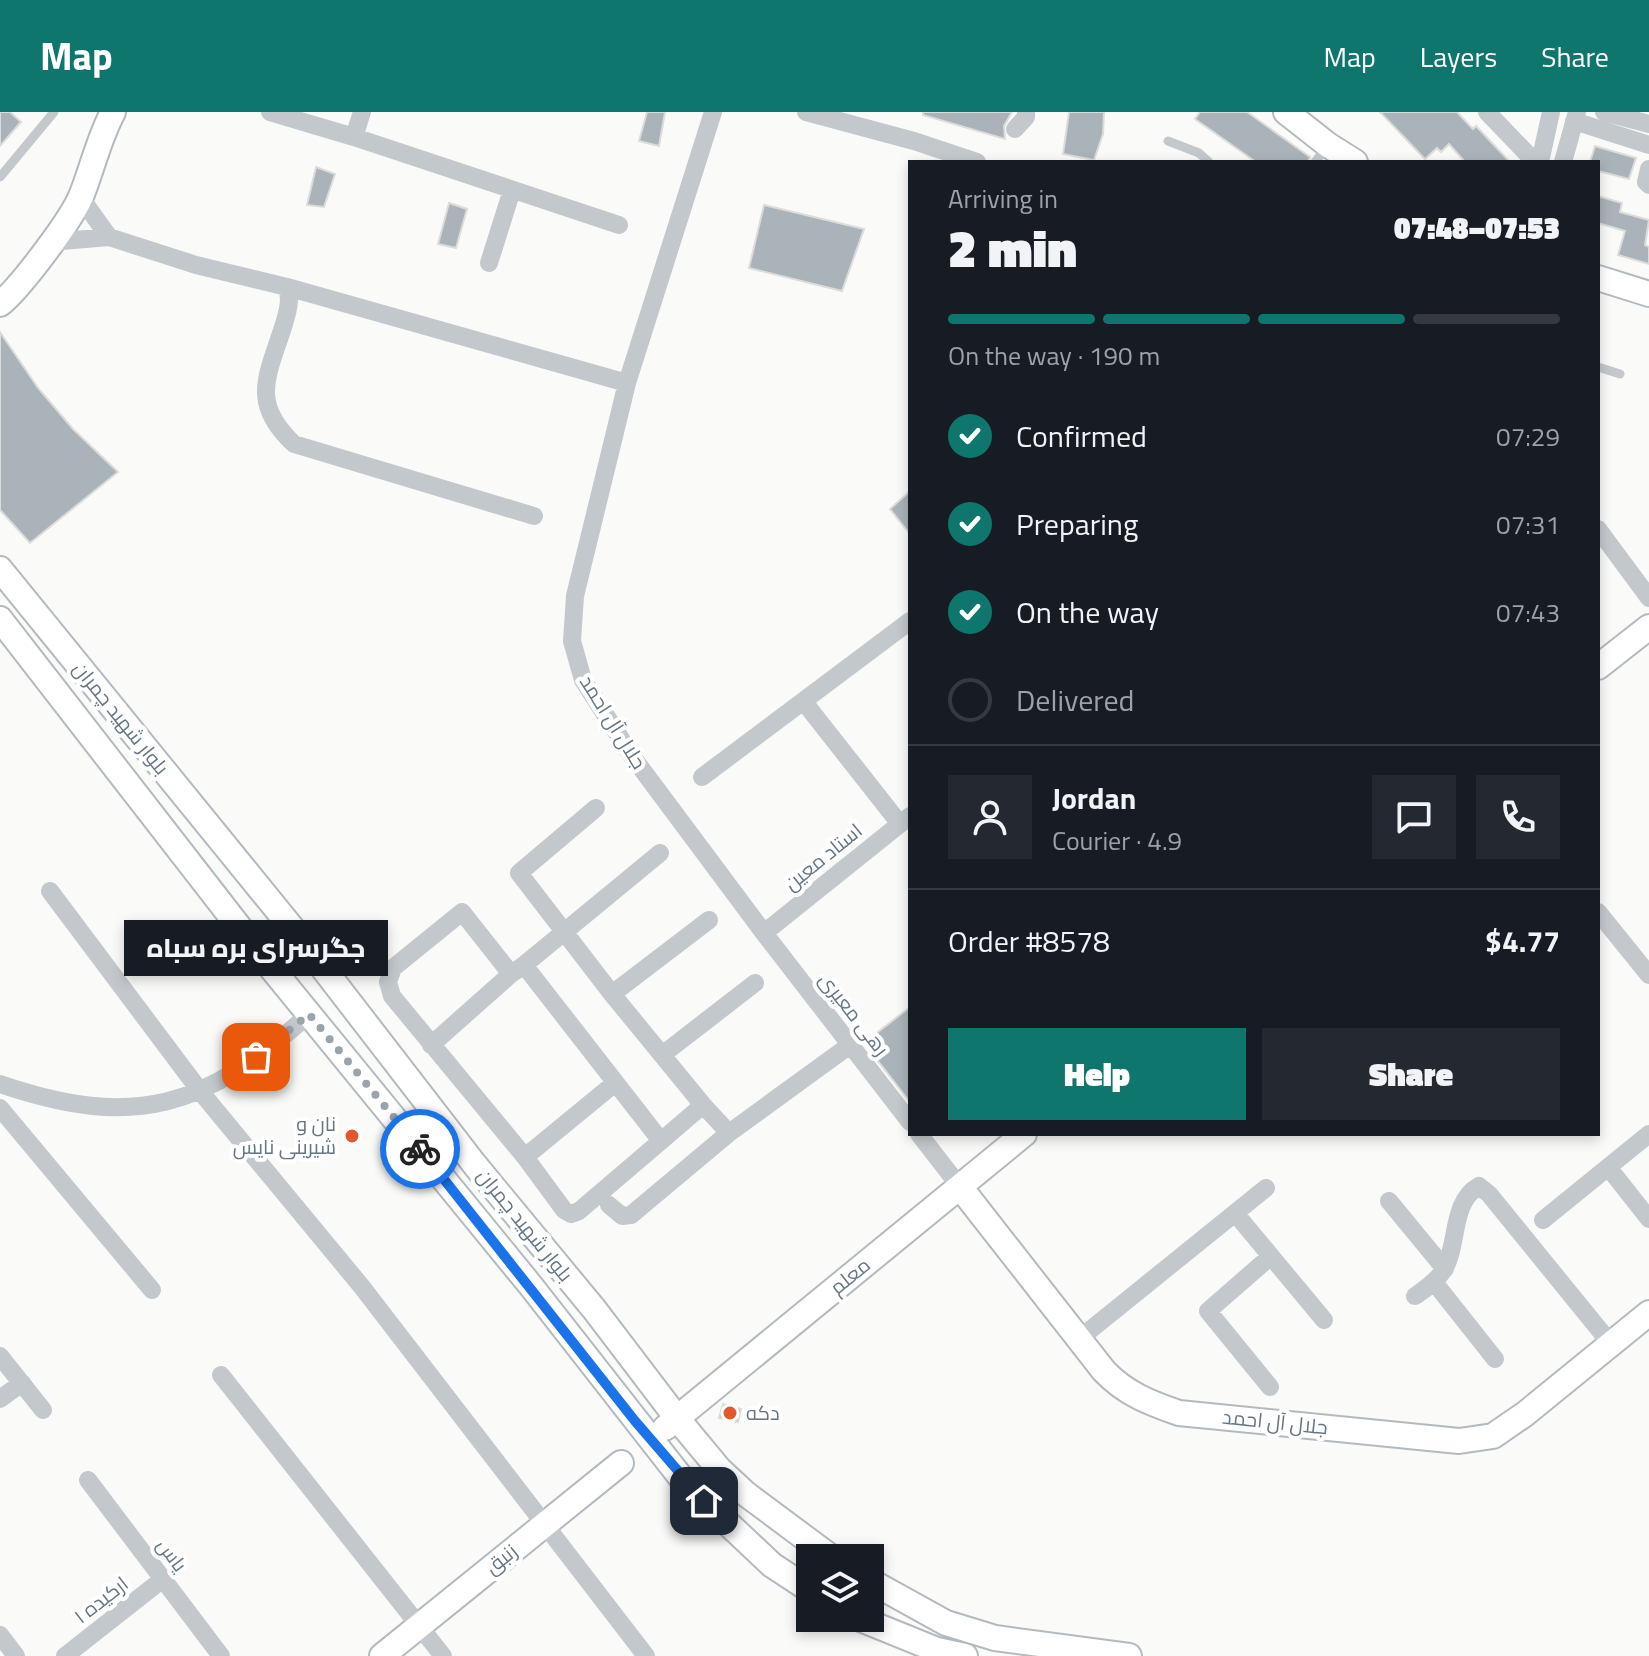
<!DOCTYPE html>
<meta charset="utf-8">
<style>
body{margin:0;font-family:"Titillium Web",Cairo,sans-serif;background:#242831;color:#f1f3f6;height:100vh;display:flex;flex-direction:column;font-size:30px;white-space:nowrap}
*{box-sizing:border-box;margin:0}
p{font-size:26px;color:#9ea1a6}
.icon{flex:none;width:44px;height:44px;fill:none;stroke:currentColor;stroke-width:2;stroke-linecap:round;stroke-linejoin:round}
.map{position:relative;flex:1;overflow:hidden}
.drawer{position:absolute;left:908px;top:48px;width:692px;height:976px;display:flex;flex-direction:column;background:#171b24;border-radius:0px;box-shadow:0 4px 12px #0003}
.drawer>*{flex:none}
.controls{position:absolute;left:796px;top:1432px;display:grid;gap:16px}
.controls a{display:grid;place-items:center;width:88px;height:88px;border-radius:0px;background:#171b24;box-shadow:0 4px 12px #0003;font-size:40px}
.pin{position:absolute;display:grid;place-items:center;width:68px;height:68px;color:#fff;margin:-34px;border-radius:16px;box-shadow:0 4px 12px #0006}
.courier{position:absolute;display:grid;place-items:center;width:80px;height:80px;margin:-40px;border:6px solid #1a73e8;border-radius:50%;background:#fff;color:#222;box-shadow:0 2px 10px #0007}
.bubble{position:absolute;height:56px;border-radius:0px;background:#171b24;box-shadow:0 4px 12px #0003;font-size:26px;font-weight:800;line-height:56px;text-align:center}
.overview em{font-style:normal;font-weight:800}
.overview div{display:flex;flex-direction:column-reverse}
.overview{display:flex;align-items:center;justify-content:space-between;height:136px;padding:0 40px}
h1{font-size:52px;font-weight:800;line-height:60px}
.bar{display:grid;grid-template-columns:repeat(4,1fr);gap:12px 8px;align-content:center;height:96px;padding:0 40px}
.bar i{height:10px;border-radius:6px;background:#363941}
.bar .selected{background:#0f766e}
.bar p{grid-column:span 4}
.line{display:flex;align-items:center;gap:20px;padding:0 40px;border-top:2px solid #363941}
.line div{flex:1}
.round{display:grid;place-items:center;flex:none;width:84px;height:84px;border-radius:0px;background:#242831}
ol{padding:0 40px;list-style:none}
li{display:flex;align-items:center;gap:24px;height:88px}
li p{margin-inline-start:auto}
li .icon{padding:8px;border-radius:50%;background:#0f766e;color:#fff;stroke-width:4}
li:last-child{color:#9ea1a6}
li i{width:44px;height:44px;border:4px solid #363941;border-radius:50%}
.cta{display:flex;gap:16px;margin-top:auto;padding:16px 40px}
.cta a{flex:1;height:92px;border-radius:0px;background:#0f766e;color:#fff;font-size:32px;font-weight:800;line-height:92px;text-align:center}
.cta a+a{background:#242831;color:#f1f3f6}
header{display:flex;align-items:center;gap:48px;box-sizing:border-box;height:112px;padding:0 40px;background:#0f766e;color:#fff}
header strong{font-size:38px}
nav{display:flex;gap:44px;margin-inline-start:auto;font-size:28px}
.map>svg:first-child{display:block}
.building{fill:#aab3b9;stroke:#dcdcda;stroke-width:2}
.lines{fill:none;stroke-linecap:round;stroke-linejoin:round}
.secondary-casing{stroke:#b3babf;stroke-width:28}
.lane{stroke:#c3c8cc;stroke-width:9}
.street{stroke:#c3c8cc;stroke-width:18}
.secondary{stroke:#fff;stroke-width:24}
.done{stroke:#99a4ac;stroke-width:8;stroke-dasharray:0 14.4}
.route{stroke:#1a73e8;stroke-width:10}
.poi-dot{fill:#e4572e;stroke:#fff;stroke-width:3}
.labels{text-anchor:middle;stroke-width:8;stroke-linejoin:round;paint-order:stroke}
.street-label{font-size:20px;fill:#657683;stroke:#fff}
.poi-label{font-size:20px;fill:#657683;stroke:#fff;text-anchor:end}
</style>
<header>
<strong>Map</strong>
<nav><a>Map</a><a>Layers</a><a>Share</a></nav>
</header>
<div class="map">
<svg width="1649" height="1544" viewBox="0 0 1649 1544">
<rect width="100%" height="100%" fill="#fafaf8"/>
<path class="building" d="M0,0H10L21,10L0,34Z
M647,0H665L659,34L639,29Z
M923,0H1012L1004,14L1005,27L923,3Z
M1069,0H1104L1103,22L1094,48L1063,42Z
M1200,0H1247L1310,45L1308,50H1256L1195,7Z
M1380,0H1457L1473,17L1476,14L1510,50H1465L1449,32L1441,40L1437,36L1425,47Z
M1595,34L1636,46L1629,67L1598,59V50H1590Z
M316,55L335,62L324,95L307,93Z
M1598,84L1622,91L1620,100L1649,108L1645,133L1649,135V152L1618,143L1625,119L1598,111Z
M449,91L467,97L456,136L438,132Z
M764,93L864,117L842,179L749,156Z
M0,220L38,276L73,317L118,360L30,431L0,398Z
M910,379V422L890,397Z
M910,895V990L864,931Z
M723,1292L741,1297L738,1310L719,1306Z"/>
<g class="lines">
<defs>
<path id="secondary" d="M1286,0L1328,33L1355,50
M1598,166L1649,182
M0,192C20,176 73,106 82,82C93,54 99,26 113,0
M0,457L292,816L475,1053L594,1197L680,1310L719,1357L746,1382L832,1446
M0,507L264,847L531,1174L686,1372L772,1453L810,1478
M1598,555L1649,515
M960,1075L1104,1259C1126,1282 1150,1291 1179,1301L1459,1329L1493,1324L1525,1302L1649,1201
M665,1316L1024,1022
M870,1469L946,1511L995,1526L1129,1544
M858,1506L937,1538L965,1544
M382,1544L621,1351"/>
</defs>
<use href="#secondary" class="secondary-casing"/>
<path class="lane" d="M1168,29L1199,41L1209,50
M1315,50L1328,33
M0,65L54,0
M1598,255L1620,262"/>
<path class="street" d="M270,0L354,25
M362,0L354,25L619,113
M713,0L627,271L575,484L572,529L583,568L632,644L764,821L910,1010
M806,0L914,29L977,50
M1487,0L1535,50
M1604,0L1649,12
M1574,9L1649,33
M1015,17L1026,5V0
M1540,50L1551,0
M1563,50L1577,0
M1649,57L1646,70L1649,73
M81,86L109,125
M50,130L109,125L196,153L287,175L627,271
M489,151L512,78
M287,175C291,189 288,198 284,212C268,263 249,290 294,332L534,404
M1598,417L1649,486
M804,590L900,712
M702,665L910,509
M596,696L519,761L612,882L703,993L729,1021L850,933
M50,779L200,979L362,1175L646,1544
M1598,800L1649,863
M764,821L910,704
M524,853L660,741
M612,882L709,808
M431,933L511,862
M662,943L755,871
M615,971L525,1045L392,884L388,870L393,856L462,800L511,862L524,853L661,1029L703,993
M0,972C135,1018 205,996 309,902
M0,996L152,1178
M919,1022L960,1075
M525,1045L564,1098L571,1102L579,1099L661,1029
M1608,1055L1649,1107
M1389,1089L1445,1157
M609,1093L622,1104L631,1103L729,1021
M1235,1101L1324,1208
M1543,1108L1649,1022
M1434,1170L1495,1247
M1415,1184C1425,1177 1436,1170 1443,1159C1459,1135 1450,1090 1479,1074L1489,1082L1611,1232
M1079,1227L1266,1076
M0,1244L43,1298
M221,1263L443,1544
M1270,1275L1208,1199L1271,1144
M0,1287L22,1271
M88,1368L221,1544
M0,1523L16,1544
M65,1544L163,1467"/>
<use href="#secondary" class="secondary"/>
</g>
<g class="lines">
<path class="done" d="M256,945L309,902L420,1037"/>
<path class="route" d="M420,1037L635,1309L704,1389"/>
</g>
<g class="poi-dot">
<circle cx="352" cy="1024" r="8"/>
<circle cx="730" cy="1301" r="8"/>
</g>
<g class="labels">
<g class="street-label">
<text transform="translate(121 606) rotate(51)" y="7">بلوار شهید چمران</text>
<text transform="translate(613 610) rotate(58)" y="7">جلال آل احمد</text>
<text transform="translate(823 745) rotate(-39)" y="7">استاد معین</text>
<text transform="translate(854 902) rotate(52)" y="7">رهی معیری</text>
<text transform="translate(525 1113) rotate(51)" y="7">بلوار شهید چمران</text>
<text transform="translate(850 1164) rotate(-39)" y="7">معلم</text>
<text transform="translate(1275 1310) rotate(6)" y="7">جلال آل احمد</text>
<text transform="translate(172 1443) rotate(53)" y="7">یاس</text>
<text transform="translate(501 1447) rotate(-39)" y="7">زنبق</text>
<text transform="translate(101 1488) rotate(-38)" y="7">ارکیده ۱</text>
</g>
<g class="poi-label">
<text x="336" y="1019">نان و<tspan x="336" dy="23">شیرینی نایس</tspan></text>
<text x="746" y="1308" text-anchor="start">دکه</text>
</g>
</g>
</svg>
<div class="controls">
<a><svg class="icon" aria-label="layers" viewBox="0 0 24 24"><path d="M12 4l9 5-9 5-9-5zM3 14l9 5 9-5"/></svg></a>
</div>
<div class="pin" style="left:256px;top:945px;background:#ea580c"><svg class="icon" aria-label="bag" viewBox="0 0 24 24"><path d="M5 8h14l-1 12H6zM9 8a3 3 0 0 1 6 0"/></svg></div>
<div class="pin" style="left:704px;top:1389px;background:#1f2937"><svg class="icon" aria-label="home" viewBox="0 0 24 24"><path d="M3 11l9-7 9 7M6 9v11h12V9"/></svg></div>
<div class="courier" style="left:420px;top:1037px"><svg class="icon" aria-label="bike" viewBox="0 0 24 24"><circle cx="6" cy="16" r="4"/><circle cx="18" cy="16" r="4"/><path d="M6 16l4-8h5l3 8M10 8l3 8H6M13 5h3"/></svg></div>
<div class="bubble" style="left:124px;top:808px;width:264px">جگرسرای بره سباه</div>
<section class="drawer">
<div class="overview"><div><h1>2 min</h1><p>Arriving in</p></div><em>07:48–07:53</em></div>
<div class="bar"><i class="selected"></i><i class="selected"></i><i class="selected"></i><i></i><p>On the way · 190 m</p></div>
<ol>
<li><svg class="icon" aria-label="check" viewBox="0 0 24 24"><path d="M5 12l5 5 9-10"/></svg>Confirmed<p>07:29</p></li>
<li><svg class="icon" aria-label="check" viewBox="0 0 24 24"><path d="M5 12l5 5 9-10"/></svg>Preparing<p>07:31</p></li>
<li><svg class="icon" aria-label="check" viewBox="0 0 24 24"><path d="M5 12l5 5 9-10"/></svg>On the way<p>07:43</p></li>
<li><i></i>Delivered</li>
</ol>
<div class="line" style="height:144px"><a class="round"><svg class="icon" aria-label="person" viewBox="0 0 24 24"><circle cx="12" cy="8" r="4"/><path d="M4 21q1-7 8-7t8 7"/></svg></a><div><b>Jordan</b><p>Courier · 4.9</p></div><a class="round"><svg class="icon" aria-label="chat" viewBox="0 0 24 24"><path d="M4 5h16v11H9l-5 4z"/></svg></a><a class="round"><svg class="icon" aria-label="phone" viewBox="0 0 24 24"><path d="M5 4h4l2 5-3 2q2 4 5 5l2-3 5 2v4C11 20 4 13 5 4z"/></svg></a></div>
<div class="line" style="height:104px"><div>Order #8578</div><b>$4.77</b></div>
<div class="cta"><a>Help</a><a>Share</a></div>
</section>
</div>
